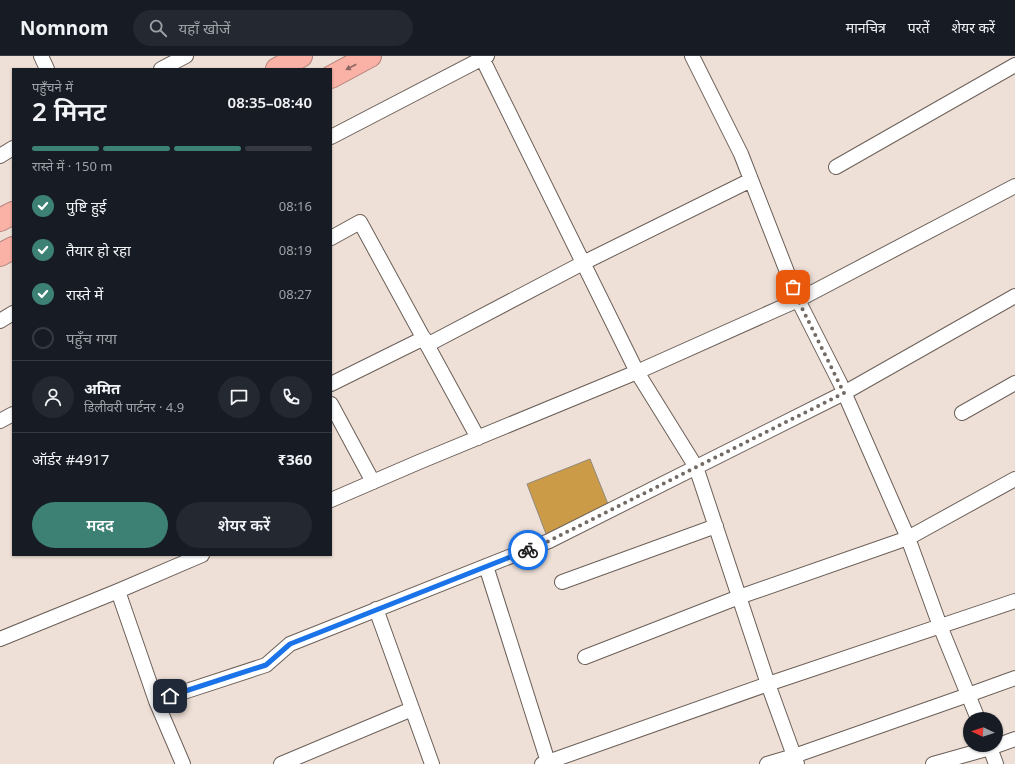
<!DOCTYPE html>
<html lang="hi">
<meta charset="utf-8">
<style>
body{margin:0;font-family:"Noto Sans","Noto Sans Devanagari",sans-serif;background:#242831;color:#f1f3f6;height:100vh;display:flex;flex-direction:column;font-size:15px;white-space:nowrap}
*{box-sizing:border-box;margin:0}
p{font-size:13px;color:#9ea1a6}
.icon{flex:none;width:22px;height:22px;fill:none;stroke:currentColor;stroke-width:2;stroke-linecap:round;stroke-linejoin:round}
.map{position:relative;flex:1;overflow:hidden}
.details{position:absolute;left:12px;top:12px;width:320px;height:488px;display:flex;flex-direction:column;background:#171b24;border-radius:0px;box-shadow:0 1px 3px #0004}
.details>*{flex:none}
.needle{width:26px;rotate:274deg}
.tools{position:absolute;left:963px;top:656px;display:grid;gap:8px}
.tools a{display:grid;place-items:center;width:40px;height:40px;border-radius:50%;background:#171b24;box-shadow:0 1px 3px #0004;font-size:20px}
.pin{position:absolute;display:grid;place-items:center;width:34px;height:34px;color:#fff;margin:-17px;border-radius:8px;box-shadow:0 2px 6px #0006}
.courier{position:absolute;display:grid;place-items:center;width:40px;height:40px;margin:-20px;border:3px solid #1a73e8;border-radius:50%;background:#fff;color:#222;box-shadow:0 1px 5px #0007}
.summary em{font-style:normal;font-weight:600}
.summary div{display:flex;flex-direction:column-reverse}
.summary{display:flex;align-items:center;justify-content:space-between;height:68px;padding:0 20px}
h1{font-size:26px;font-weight:600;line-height:30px}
.bar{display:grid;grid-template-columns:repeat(4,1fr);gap:6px 4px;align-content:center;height:48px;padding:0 20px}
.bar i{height:5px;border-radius:3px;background:#363941}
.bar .selected{background:#3d8074}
.bar p{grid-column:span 4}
.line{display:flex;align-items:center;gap:10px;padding:0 20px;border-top:1px solid #363941}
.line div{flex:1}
.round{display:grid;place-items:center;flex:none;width:42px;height:42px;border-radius:21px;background:#242831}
ol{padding:0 20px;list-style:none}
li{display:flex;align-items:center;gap:12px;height:44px}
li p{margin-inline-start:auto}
li .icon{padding:4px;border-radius:50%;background:#3d8074;color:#fff;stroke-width:4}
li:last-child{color:#9ea1a6}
li i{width:22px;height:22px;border:2px solid #363941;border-radius:50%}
.cta{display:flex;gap:8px;margin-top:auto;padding:8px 20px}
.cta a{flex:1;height:46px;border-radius:24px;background:#3d8074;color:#fff;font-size:16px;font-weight:600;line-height:46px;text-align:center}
.cta a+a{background:#242831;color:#f1f3f6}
header{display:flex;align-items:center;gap:24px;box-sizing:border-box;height:56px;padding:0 20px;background:#171b24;border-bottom:1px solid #363941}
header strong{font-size:19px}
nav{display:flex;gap:22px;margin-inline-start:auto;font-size:14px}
.search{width:280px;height:36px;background:#242831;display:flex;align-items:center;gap:10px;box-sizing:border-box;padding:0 14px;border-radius:22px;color:#9ea1a6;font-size:15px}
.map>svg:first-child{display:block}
.building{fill:#cb9b47;stroke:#91897d}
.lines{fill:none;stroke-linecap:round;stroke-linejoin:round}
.street-casing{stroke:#6b5f58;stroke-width:16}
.highway-casing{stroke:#b3827a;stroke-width:24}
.street{stroke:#fff;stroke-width:14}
.highway{stroke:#fab1a6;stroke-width:22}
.oneway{fill:#8b6760}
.done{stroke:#726a65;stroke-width:4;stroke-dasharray:0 7.2}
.route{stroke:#1a73e8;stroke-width:5}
</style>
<header>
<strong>Nomnom</strong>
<div class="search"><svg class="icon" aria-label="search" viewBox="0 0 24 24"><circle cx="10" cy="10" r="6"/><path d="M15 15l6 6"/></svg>यहाँ खोजें</div>
<nav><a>मानचित्र</a><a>परतें</a><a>शेयर करें</a></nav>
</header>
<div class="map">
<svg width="1015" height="708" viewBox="0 0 1015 708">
<rect width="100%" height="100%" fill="#eee0d7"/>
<path class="building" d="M590,403L610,453L546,478L527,428Z"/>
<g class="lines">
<defs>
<path id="street" d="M41,0L47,13
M692,0L741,98L798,244L840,327L908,482L940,570L978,663
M482,2L637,316L696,411L768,628L797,708
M161,13L186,0
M331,81L487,0
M0,100L13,92
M836,111L1015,9
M331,182L360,166L478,382
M0,265L13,257
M427,289L583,207L751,124
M331,328L424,282
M331,348L373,426
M962,357L1015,327
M0,365L13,358
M331,444L419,406L637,316L798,244L1015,130
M486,510L548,706
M562,526L716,470
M118,535L156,645L183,708
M376,553L432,708
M0,583L118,535L202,499
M585,601L739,541L908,482L1015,423
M156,645L266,609L290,588L549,485L844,337L1015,240
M989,689L996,708
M281,708L412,653
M542,708L768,628L1015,545
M767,708L794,700L968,639L1015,622
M933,708L990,692L1015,683"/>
<path id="highway" d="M277,13L301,0
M331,21L370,0
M0,164L13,157
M0,199L13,192"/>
</defs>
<use href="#street" class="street-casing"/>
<use href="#highway" class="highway-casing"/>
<use href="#street" class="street"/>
<use href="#highway" class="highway"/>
</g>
<defs><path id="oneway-solid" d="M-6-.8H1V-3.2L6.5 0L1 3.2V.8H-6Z"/></defs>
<use class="oneway" href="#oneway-solid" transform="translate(351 11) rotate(152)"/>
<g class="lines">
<path class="done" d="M528,494L549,485L844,337L798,244L793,231"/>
<path class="route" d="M170,640L266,609L290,588L528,494"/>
</g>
</svg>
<div class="tools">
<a><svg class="needle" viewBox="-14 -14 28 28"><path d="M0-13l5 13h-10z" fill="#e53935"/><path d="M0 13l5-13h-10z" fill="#9ea1a6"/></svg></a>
</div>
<div class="pin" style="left:793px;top:231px;background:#ea580c"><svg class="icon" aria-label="bag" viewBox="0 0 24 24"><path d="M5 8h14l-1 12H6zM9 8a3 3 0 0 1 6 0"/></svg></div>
<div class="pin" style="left:170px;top:640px;background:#1f2937"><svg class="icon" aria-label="home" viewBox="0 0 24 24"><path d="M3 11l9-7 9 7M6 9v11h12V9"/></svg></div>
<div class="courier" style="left:528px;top:494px"><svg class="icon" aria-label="bike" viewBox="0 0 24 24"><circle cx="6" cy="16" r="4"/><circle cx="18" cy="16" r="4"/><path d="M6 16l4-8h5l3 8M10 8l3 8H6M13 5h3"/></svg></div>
<section class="details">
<div class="summary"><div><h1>2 मिनट</h1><p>पहुँचने में</p></div><em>08:35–08:40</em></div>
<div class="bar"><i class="selected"></i><i class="selected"></i><i class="selected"></i><i></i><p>रास्ते में · 150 m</p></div>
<ol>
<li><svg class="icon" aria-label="check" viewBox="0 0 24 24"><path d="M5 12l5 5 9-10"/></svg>पुष्टि हुई<p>08:16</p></li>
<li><svg class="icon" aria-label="check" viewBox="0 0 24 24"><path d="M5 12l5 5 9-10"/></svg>तैयार हो रहा<p>08:19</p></li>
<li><svg class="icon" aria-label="check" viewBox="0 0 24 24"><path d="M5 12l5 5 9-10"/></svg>रास्ते में<p>08:27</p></li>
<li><i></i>पहुँच गया</li>
</ol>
<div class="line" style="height:72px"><a class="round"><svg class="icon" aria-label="person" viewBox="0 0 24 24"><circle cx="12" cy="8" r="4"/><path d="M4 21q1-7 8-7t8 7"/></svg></a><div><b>अमित</b><p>डिलीवरी पार्टनर · 4.9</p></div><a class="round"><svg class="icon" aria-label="chat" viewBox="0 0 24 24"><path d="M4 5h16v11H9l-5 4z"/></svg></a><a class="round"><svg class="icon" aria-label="phone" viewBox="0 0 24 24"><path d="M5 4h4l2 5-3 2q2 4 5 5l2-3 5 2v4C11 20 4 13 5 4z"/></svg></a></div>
<div class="line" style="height:52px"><div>ऑर्डर #4917</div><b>₹360</b></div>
<div class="cta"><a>मदद</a><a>शेयर करें</a></div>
</section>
</div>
